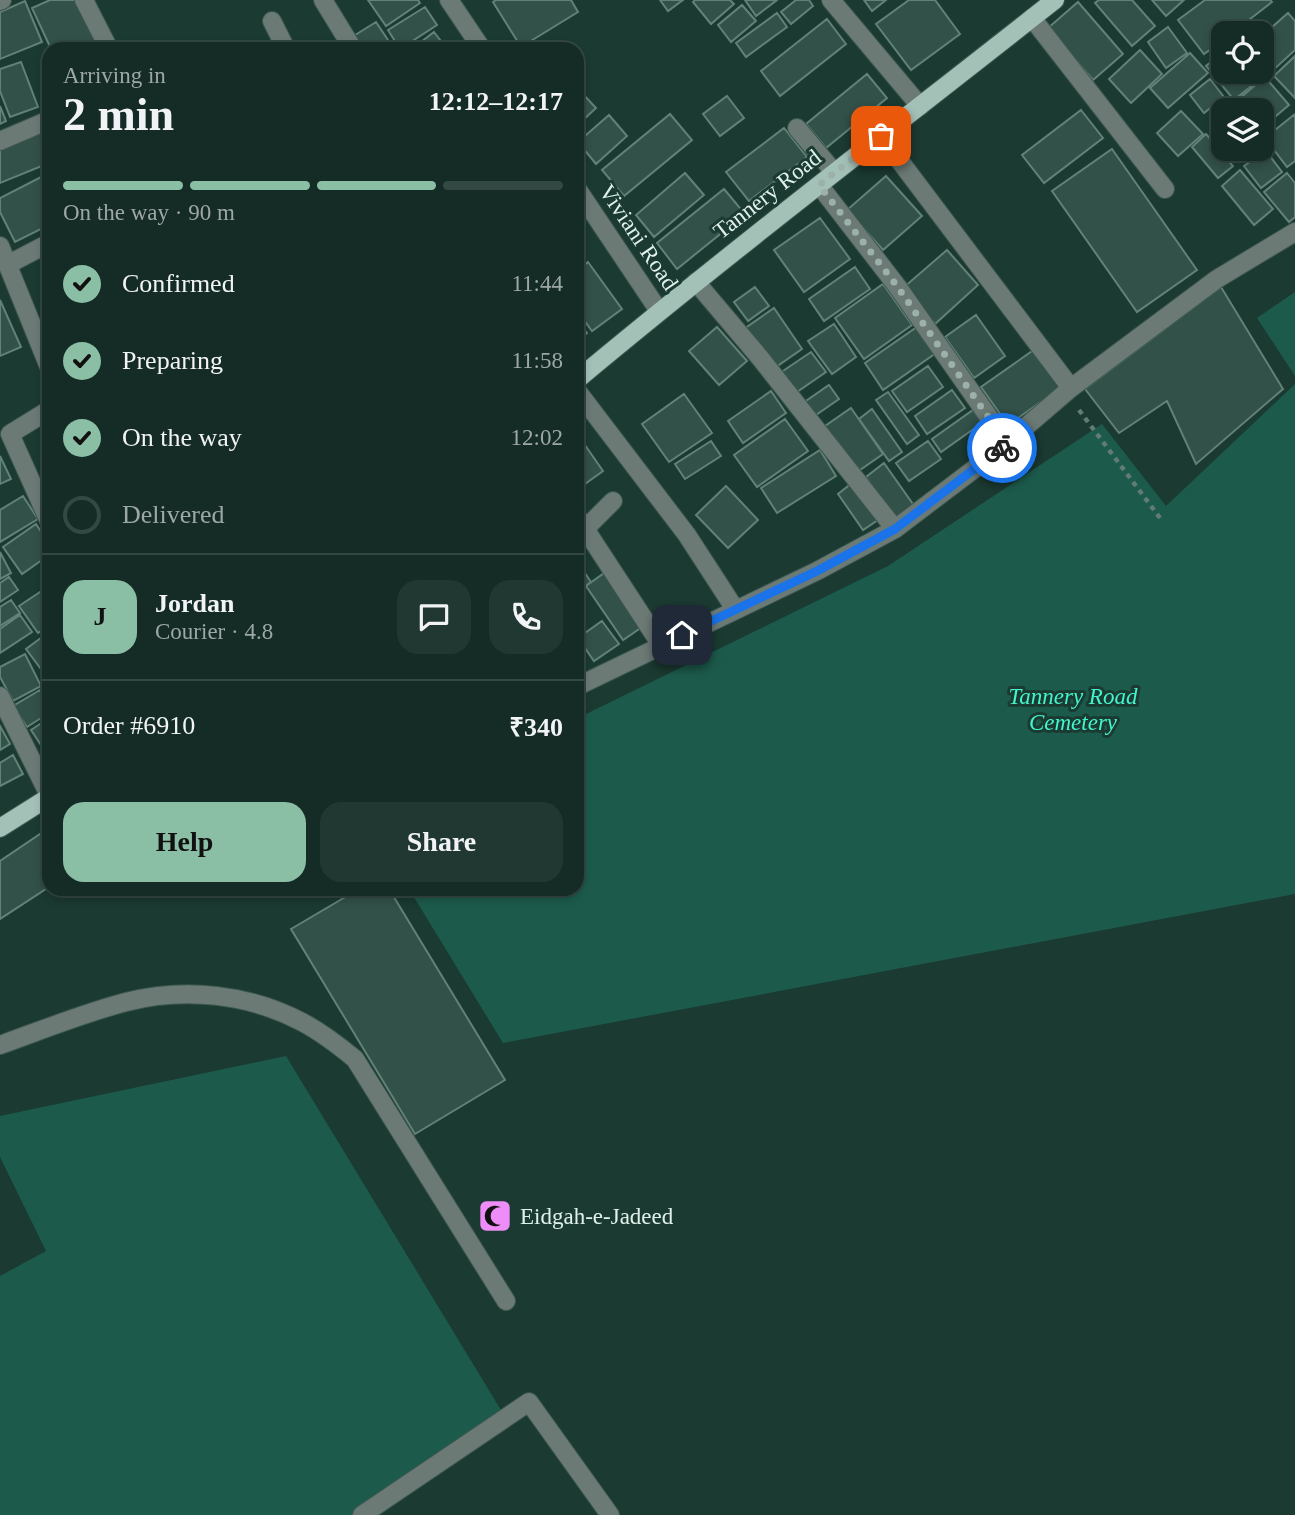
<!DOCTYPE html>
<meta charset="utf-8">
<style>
body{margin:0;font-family:Georgia,serif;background:#213832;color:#f1f3f6;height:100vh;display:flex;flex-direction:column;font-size:26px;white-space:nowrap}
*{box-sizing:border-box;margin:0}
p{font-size:23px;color:#9da7a7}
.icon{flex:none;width:38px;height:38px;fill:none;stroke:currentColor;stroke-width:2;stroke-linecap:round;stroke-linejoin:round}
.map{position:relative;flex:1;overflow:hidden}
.sheet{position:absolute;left:42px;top:42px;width:542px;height:854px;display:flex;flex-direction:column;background:#142c25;border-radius:21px;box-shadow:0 4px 10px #0003,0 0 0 2px #334842}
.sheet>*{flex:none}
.buttons{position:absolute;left:1211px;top:21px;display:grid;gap:14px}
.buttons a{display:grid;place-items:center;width:63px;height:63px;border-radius:14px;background:#142c25;box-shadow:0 4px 10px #0003,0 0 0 2px #334842;font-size:35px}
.pin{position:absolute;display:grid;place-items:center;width:60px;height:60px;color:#fff;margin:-30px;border-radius:14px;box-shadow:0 4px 10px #0006}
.courier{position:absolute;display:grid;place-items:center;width:70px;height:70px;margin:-35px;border:5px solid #1a73e8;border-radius:50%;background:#fff;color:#222;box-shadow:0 2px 9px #0007}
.head em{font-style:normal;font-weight:700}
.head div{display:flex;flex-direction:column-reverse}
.head{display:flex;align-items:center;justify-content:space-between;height:119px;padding:0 21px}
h1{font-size:46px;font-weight:700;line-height:52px}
.bar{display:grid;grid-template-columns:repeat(4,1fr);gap:10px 7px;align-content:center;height:84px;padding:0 21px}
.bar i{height:9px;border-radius:5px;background:#334842}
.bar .on{background:#8abfa5}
.bar p{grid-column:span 4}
.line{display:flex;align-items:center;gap:18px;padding:0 21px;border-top:2px solid #334842}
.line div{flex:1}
.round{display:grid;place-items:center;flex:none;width:74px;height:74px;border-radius:21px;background:#213832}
ol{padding:0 21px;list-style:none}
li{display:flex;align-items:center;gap:21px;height:77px}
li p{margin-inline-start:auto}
li .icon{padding:7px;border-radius:50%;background:#8abfa5;color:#111;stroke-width:4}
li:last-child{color:#9da7a7}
li i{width:38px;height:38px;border:4px solid #334842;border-radius:50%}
.cta{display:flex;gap:14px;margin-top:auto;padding:14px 21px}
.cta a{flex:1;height:80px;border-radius:21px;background:#8abfa5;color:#111;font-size:28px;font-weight:700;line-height:80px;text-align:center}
.cta a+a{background:#213832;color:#f1f3f6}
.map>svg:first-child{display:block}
.green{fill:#1c5b4c}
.building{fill:#325148;stroke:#628278;stroke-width:2}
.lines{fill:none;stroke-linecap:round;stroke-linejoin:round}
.minor-casing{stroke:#3b574f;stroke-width:20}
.major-casing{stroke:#3b574f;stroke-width:20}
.path{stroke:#627c74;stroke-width:4.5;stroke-dasharray:5 5;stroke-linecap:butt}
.minor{stroke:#6c7a76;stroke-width:18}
.major{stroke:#a4c1b8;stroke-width:18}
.done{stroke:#9bb1aa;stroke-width:7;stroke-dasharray:0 12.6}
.route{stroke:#1a73e8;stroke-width:9}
.labels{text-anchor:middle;stroke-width:6;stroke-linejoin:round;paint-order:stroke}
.street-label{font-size:23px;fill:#e0f1eb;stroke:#1b3a31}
.park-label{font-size:23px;font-style:italic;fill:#42f5cd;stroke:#1b3a31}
.poi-label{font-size:23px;fill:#e0f1eb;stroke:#1b3a31;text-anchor:start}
</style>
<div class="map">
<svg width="1295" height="1515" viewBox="0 0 1295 1515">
<rect width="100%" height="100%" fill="#1b3a31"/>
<path class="green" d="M1295,292V376L1257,318Z
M1295,384V894L503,1043L409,889H578V718L888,566L1102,424L1166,506Z
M286,1056L507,1420L361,1515H0V1276L46,1251L0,1157V1116Z"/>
<path class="building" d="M50,0H78L100,49H51L32,8Z
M368,0H418L420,3L386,26Z
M496,0H571L578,12L521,47L493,2Z
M660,0H683L668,11Z
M695,0H730L734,4L711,24L693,2Z
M745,0H777L756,16Z
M796,0H809L813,6L791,24L781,12Z
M864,0H886L872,11Z
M909,0H935L960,34L911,70L876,24Z
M1099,0H1132L1155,26L1132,46L1095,3Z
M1152,0H1184L1166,16Z
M1205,0H1270L1272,2L1232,33H1223V40L1204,54L1178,20Z
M25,1L42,42L0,59V12Z
M1078,2L1123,54L1093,80L1048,28Z
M742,5L756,21L731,42L718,25Z
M425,7L437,25L400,49L388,30Z
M777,13L787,27L746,57L736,43Z
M1288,13L1295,21V50L1270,73L1262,64V36Z
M827,19L846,44L780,96L761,71Z
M376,22L394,49H360L352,37Z
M1168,27L1187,53L1166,68L1148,42Z
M434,32L447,49H412Z
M1140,50L1162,74L1131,103L1109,79Z
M1223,52V72H1256L1261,78L1234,100L1206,66Z
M1190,53L1208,73L1168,108L1150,88Z
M1295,56V98L1274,76Z
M21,62L38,107L10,117L0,91V69Z
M867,74L887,98L826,148L806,124Z
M1265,77L1289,105L1262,128V110H1239L1233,104Z
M1210,79L1224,97L1204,113L1190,95Z
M581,92L596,108L578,125V96Z
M727,96L744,118L720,136L703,114Z
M1230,102L1236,110H1223V127L1219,130L1210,119Z
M0,106L6,121L0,124Z
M1081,110L1103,138L1044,183L1022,155Z
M1181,111L1203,134L1178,156L1157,133Z
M670,114L692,140L624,196L602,170Z
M1295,114V161L1287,167L1265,138Z
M609,115L627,136L596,164L578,142Z
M49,125V163L0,183V145Z
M784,128L807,157L749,201L726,172Z
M1206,134L1233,166L1218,178L1192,147Z
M1112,149L1197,270L1137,312L1052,191Z
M1230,149H1254L1239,161Z
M1266,151L1282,172L1261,188L1244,166Z
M1240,170L1273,209L1254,225L1222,186Z
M49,173V225L15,242L0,212V198Z
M685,173L704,195L654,237L636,215Z
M1287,173L1295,183V217L1289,222L1264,192Z
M886,176L922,216L883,250L847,210Z
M724,189L745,214L677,269L657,243Z
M820,218L850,259L804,292L774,250Z
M947,250L978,285L935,324L903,288Z
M588,262L622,309L592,331L578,312V270Z
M855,267L870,289L824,321L809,299Z
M883,284L912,325L864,359L835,318Z
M755,287L769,306L748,321L734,302Z
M1221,287L1283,389L1196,464L1167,401L1119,433L1085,389Z
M0,300L21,347L0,356Z
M774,308L802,349L773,369L744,329Z
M976,315L1005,356L974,378L945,337Z
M578,321L587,333L578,341Z
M834,324L856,357L832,374L808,341Z
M717,327L747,361L719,385L689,351Z
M917,327L936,353L883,390L865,363Z
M1035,349L1062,387L1008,425L981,387Z
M811,352L826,372L794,394L780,373Z
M928,366L943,387L907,412L892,391Z
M829,385L839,399L813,417L803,403Z
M952,390L965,408L927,434L915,416Z
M771,391L786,413L743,443L728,421Z
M888,392L919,435L907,444L876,400Z
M684,394L712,433L669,462L642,424Z
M851,408L883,454L857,472L825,426Z
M872,409L902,452L889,461L859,419Z
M973,410L982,423L941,452L932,439Z
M785,419L808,451L757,487L734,455Z
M578,435L603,471L578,489Z
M711,441L721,456L685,479L675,464Z
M928,441L941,459L909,481L896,463Z
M820,450L836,476L777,513L761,488Z
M0,456L11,479L0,484Z
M49,456V482L41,459Z
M884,463L915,507L896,520L866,477Z
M852,483L878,520L863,530L838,494Z
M726,486L758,520L728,548L696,515Z
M23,496L38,519L0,542V510Z
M36,524L49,544V555L22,574L3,547Z
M0,552L11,573L0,579Z
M578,563L591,582L578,591Z
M607,571L645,625L623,640L586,586Z
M9,577L18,590L0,602V583Z
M49,586V625L38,633L19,606Z
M11,600L20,613L0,626V607Z
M20,615L32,632L0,653V629Z
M602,621L619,644L594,661L578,638Z
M49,632V674L46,676L26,649Z
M25,654L41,686L13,701L0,677V667Z
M49,683V701L40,690Z
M40,690L49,704V713L27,727L13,706Z
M49,718V753L47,754L31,730Z
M0,726L10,744L0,750Z
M13,755L23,774L0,786V763Z
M49,828V887L0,919V861Z
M285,889H299L289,895Z
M359,889H389L505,1080L415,1134L291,929Z"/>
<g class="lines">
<defs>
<path id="minor" d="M84,0L109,49
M323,0L353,49
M449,0L482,49
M831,0L920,106
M0,1L2,0
M1032,18L1165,189
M272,21L286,49
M797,128L834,172
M881,136L1071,388
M0,141L49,120
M819,185L897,286L1007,443
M578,190L659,311
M0,246L49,367
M7,265L49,243
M696,282L761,359L895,529
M578,392L687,535L735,609
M49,410L10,434L49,521
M578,518L661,645
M585,529L613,501
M578,686L817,571L895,529L994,454L1071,388L1217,279L1295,232
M0,696L49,795
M0,1045C42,1030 84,1013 126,1002C185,987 249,994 302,1022C321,1032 338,1045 355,1059L506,1301
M362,1515L529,1402L610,1515"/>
<path id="major" d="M578,379C734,249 895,126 1055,0
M0,828L49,797"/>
</defs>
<use href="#minor" class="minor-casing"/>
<use href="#major" class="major-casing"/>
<path class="path" d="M1079,410L1163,522"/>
<use href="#minor" class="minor"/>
<use href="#major" class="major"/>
</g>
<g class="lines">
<path class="done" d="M881,136L819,185L897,286L991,421L1007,443L1002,448"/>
<path class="route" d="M682,635L817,571L895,529L1002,448"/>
</g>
<defs>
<symbol id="mosque-square" viewBox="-11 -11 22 22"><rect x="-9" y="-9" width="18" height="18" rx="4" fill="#ee8cf8" stroke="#1b3a31"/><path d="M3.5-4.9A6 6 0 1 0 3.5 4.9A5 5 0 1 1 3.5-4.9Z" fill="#111"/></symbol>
</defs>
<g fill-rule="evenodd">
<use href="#mosque-square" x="476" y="1197" width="38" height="38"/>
</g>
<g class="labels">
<g class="street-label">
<text transform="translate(767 194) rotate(-38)" y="8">Tannery Road</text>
<text transform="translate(639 237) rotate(56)" y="8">Viviani Road</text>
</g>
<g class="park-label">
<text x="1073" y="704">Tannery Road<tspan x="1073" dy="26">Cemetery</tspan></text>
</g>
<g class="poi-label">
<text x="520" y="1224">Eidgah-e-Jadeed</text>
</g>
</g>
</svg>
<div class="buttons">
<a><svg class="icon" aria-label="locate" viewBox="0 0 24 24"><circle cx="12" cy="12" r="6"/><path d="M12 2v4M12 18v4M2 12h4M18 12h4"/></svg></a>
<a><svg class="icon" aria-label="layers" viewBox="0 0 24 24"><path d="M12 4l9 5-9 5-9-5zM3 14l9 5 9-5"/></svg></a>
</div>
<div class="pin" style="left:881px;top:136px;background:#ea580c"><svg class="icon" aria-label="bag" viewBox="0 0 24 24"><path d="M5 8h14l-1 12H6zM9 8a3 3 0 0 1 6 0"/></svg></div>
<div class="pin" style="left:682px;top:635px;background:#1f2937"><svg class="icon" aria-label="home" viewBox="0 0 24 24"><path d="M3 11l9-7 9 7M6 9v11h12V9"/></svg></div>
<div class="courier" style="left:1002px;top:448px"><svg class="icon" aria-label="bike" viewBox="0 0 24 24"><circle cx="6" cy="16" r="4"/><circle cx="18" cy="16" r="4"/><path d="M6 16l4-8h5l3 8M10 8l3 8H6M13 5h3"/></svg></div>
<section class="sheet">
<div class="head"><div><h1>2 min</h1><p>Arriving in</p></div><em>12:12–12:17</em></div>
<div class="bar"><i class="on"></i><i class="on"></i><i class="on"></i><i></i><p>On the way · 90 m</p></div>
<ol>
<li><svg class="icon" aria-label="check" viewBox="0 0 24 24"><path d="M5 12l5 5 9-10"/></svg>Confirmed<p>11:44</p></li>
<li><svg class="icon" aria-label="check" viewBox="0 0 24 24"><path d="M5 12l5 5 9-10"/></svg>Preparing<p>11:58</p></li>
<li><svg class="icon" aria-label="check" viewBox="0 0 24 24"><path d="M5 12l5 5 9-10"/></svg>On the way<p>12:02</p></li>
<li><i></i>Delivered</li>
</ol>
<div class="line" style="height:126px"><b class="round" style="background:#8abfa5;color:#111">J</b><div><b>Jordan</b><p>Courier · 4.8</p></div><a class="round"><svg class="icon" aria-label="chat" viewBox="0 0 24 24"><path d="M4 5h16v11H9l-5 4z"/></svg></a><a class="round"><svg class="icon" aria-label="phone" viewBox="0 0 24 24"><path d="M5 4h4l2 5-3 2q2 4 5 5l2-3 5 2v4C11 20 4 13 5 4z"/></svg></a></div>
<div class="line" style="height:91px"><div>Order #6910</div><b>₹340</b></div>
<div class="cta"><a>Help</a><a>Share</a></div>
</section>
</div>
